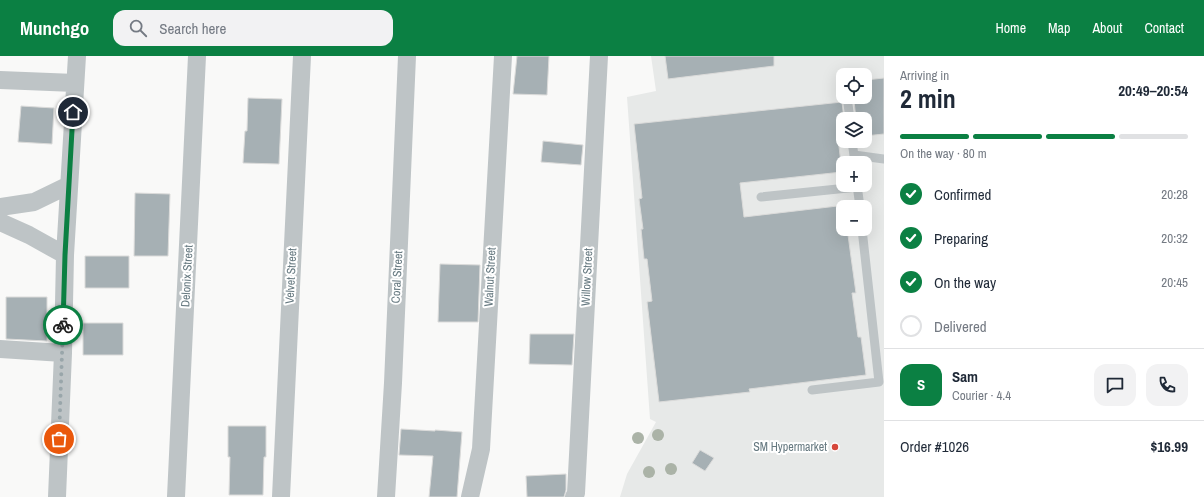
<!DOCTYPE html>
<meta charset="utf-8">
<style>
body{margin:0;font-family:"Archivo Narrow",sans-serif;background:#f2f2f3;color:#1f2937;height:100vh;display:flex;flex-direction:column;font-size:15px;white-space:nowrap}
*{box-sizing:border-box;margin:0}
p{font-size:13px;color:#747a83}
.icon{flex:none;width:22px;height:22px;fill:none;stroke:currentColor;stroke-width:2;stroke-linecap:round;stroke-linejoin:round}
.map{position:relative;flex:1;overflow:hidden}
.drawer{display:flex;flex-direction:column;background:#fff;width:320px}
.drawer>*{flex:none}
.tools{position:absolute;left:836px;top:12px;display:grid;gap:8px}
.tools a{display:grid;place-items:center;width:36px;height:36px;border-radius:8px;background:#fff;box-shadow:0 4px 16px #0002;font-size:20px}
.pin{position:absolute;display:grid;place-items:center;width:34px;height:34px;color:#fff;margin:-17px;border:2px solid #fff;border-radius:50%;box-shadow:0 1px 4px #0007}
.courier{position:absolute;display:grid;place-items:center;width:40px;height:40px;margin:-20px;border:3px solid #0b8043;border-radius:50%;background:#fff;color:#222;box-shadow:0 1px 5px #0007}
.head em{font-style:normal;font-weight:700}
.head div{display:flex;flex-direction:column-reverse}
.head{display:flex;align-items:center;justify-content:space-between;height:68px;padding:0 16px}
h1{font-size:26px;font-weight:700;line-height:30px}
.bar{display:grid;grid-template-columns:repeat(4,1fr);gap:6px 4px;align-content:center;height:48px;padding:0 16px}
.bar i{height:5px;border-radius:3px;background:#e0e1e3}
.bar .selected{background:#0b8043}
.bar p{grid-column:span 4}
.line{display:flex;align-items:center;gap:10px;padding:0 16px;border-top:1px solid #e0e1e3}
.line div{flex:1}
.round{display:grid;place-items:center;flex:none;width:42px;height:42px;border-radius:12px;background:#f2f2f3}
ol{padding:0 16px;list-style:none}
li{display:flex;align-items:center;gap:12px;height:44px}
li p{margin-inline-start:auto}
li .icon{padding:4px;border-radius:50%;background:#0b8043;color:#fff;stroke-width:4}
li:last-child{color:#747a83}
li i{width:22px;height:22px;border:2px solid #e0e1e3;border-radius:50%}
header{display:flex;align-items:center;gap:24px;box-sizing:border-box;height:56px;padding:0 20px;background:#0b8043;color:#fff}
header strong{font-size:19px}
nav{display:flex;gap:22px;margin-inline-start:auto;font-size:14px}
.search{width:280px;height:36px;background:#f2f2f3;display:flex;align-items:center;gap:10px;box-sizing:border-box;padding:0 14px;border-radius:12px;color:#747a83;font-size:15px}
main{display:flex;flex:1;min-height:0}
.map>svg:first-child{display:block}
.built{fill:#e7e9e8;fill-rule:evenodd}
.building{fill:#a6b0b4;stroke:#dbdbda}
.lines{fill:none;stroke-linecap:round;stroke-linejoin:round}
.service{stroke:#bec4c6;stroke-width:9}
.minor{stroke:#bec4c6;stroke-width:18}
.tree{fill:#abb3a7}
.done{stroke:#99a6aa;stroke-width:4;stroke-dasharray:0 7.2}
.route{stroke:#0b8043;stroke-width:5}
.poi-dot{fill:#d6473b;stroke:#fff;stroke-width:1.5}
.labels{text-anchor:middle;stroke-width:4;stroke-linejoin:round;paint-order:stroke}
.street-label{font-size:12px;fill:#667980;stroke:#fff}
.poi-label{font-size:12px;fill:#667980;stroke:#fff;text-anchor:end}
</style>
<header>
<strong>Munchgo</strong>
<div class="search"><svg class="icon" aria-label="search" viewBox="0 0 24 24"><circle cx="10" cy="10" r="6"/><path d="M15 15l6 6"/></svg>Search here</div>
<nav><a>Home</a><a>Map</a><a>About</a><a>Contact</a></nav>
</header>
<main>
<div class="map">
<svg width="884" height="441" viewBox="0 0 884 441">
<rect width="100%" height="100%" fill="#f9f9f8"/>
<path class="built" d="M651,0H884V441H620L627,418L656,366L650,363L627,41L656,35ZM843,19H865V41H843ZM843,63H865V85H843ZM843,107H865V129H843ZM843,151H865V173H843Z"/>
<path class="building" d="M517,0H549L547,39L513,38Z
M665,0H774V10L668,23Z
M884,22V78L865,80V63H856L854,45H858L857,41H865V24Z
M248,42L282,43L279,108L243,107L245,75H247Z
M842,46L844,63H843V82H838L842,116L740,127L744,161L846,149V151H843V173H849V178L848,179L856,237H852L858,281H861L866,319L749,333L750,336L659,346L647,246L652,245L647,203H644L641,173H643L639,143L642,142L634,68Z
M21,50L54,52L52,88L18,86Z
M543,85L583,89L581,109L541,106Z
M135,137L170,138L168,200H134Z
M85,200H129V232H85Z
M440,208L480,209L478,266H438Z
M6,241H47V285L6,283Z
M83,267H123V299H83Z
M530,278H574L572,309L529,308Z
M228,370H266V401H264L263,439H229L230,401H228Z
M401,373L435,375V374L462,376L457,441H429L433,400L399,399Z
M700,394L714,402L705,415L692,407Z
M566,418V434L564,441H527L526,420Z"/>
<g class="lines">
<path class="service" d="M847,41L850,63
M852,85L855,107
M854,99L884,103
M857,129L860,151
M761,141L857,131
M812,334L879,326L862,173"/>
<path class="minor" d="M0,24L75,27
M0,151L34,146L69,129
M0,166L29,179L65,199
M0,293L63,297
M57,441L63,297L65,199L77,0
M176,441L197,0
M281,441L302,0
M386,441L393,327L407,0
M470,441L481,393L503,0
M574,441L576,437L599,0"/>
</g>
<g class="tree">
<circle cx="658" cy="379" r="6"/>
<circle cx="638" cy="382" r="6"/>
<circle cx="671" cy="413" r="6"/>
<circle cx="649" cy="416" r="6"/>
</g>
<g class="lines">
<path class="done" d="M59,383L63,269"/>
<path class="route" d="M63,269L65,199L73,56"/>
</g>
<circle class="poi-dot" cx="835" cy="391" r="4"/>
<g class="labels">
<g class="street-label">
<text transform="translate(187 220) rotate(-87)" y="4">Delonix Street</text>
<text transform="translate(291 220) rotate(-87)" y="4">Velvet Street</text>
<text transform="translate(397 221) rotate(-87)" y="4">Coral Street</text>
<text transform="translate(490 221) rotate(-87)" y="4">Walnut Street</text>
<text transform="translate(587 221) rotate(-87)" y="4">Willow Street</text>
</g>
<g class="poi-label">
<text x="827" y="395">SM Hypermarket</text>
</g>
</g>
</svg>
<div class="tools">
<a><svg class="icon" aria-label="locate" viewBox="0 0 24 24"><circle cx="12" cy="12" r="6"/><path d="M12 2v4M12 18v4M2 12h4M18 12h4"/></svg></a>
<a><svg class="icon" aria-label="layers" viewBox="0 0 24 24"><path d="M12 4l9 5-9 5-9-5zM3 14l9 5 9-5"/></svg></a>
<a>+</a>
<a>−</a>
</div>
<div class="pin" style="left:59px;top:383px;background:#ea580c"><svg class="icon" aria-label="bag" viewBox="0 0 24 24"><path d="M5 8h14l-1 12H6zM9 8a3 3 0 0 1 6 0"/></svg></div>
<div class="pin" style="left:73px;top:56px;background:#1f2937"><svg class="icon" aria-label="home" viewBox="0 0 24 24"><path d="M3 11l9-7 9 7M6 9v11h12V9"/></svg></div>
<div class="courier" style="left:63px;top:269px"><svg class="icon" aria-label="bike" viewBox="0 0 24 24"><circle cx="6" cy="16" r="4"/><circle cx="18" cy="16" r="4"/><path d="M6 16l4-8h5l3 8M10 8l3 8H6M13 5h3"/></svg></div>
</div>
<section class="drawer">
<div class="head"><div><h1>2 min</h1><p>Arriving in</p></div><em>20:49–20:54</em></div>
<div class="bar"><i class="selected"></i><i class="selected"></i><i class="selected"></i><i></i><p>On the way · 80 m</p></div>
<ol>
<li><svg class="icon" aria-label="check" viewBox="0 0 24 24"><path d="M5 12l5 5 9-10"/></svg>Confirmed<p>20:28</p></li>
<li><svg class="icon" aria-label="check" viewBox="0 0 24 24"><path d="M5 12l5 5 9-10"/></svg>Preparing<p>20:32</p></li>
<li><svg class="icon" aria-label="check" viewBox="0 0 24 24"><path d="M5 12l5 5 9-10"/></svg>On the way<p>20:45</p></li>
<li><i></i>Delivered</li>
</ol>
<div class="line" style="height:72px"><b class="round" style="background:#0b8043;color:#fff">S</b><div><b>Sam</b><p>Courier · 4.4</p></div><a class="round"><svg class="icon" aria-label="chat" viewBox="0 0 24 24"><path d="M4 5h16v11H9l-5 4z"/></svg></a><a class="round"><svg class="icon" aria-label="phone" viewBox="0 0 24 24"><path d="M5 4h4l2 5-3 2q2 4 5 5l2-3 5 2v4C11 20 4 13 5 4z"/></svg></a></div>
<div class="line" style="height:52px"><div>Order #1026</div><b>$16.99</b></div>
</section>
</main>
